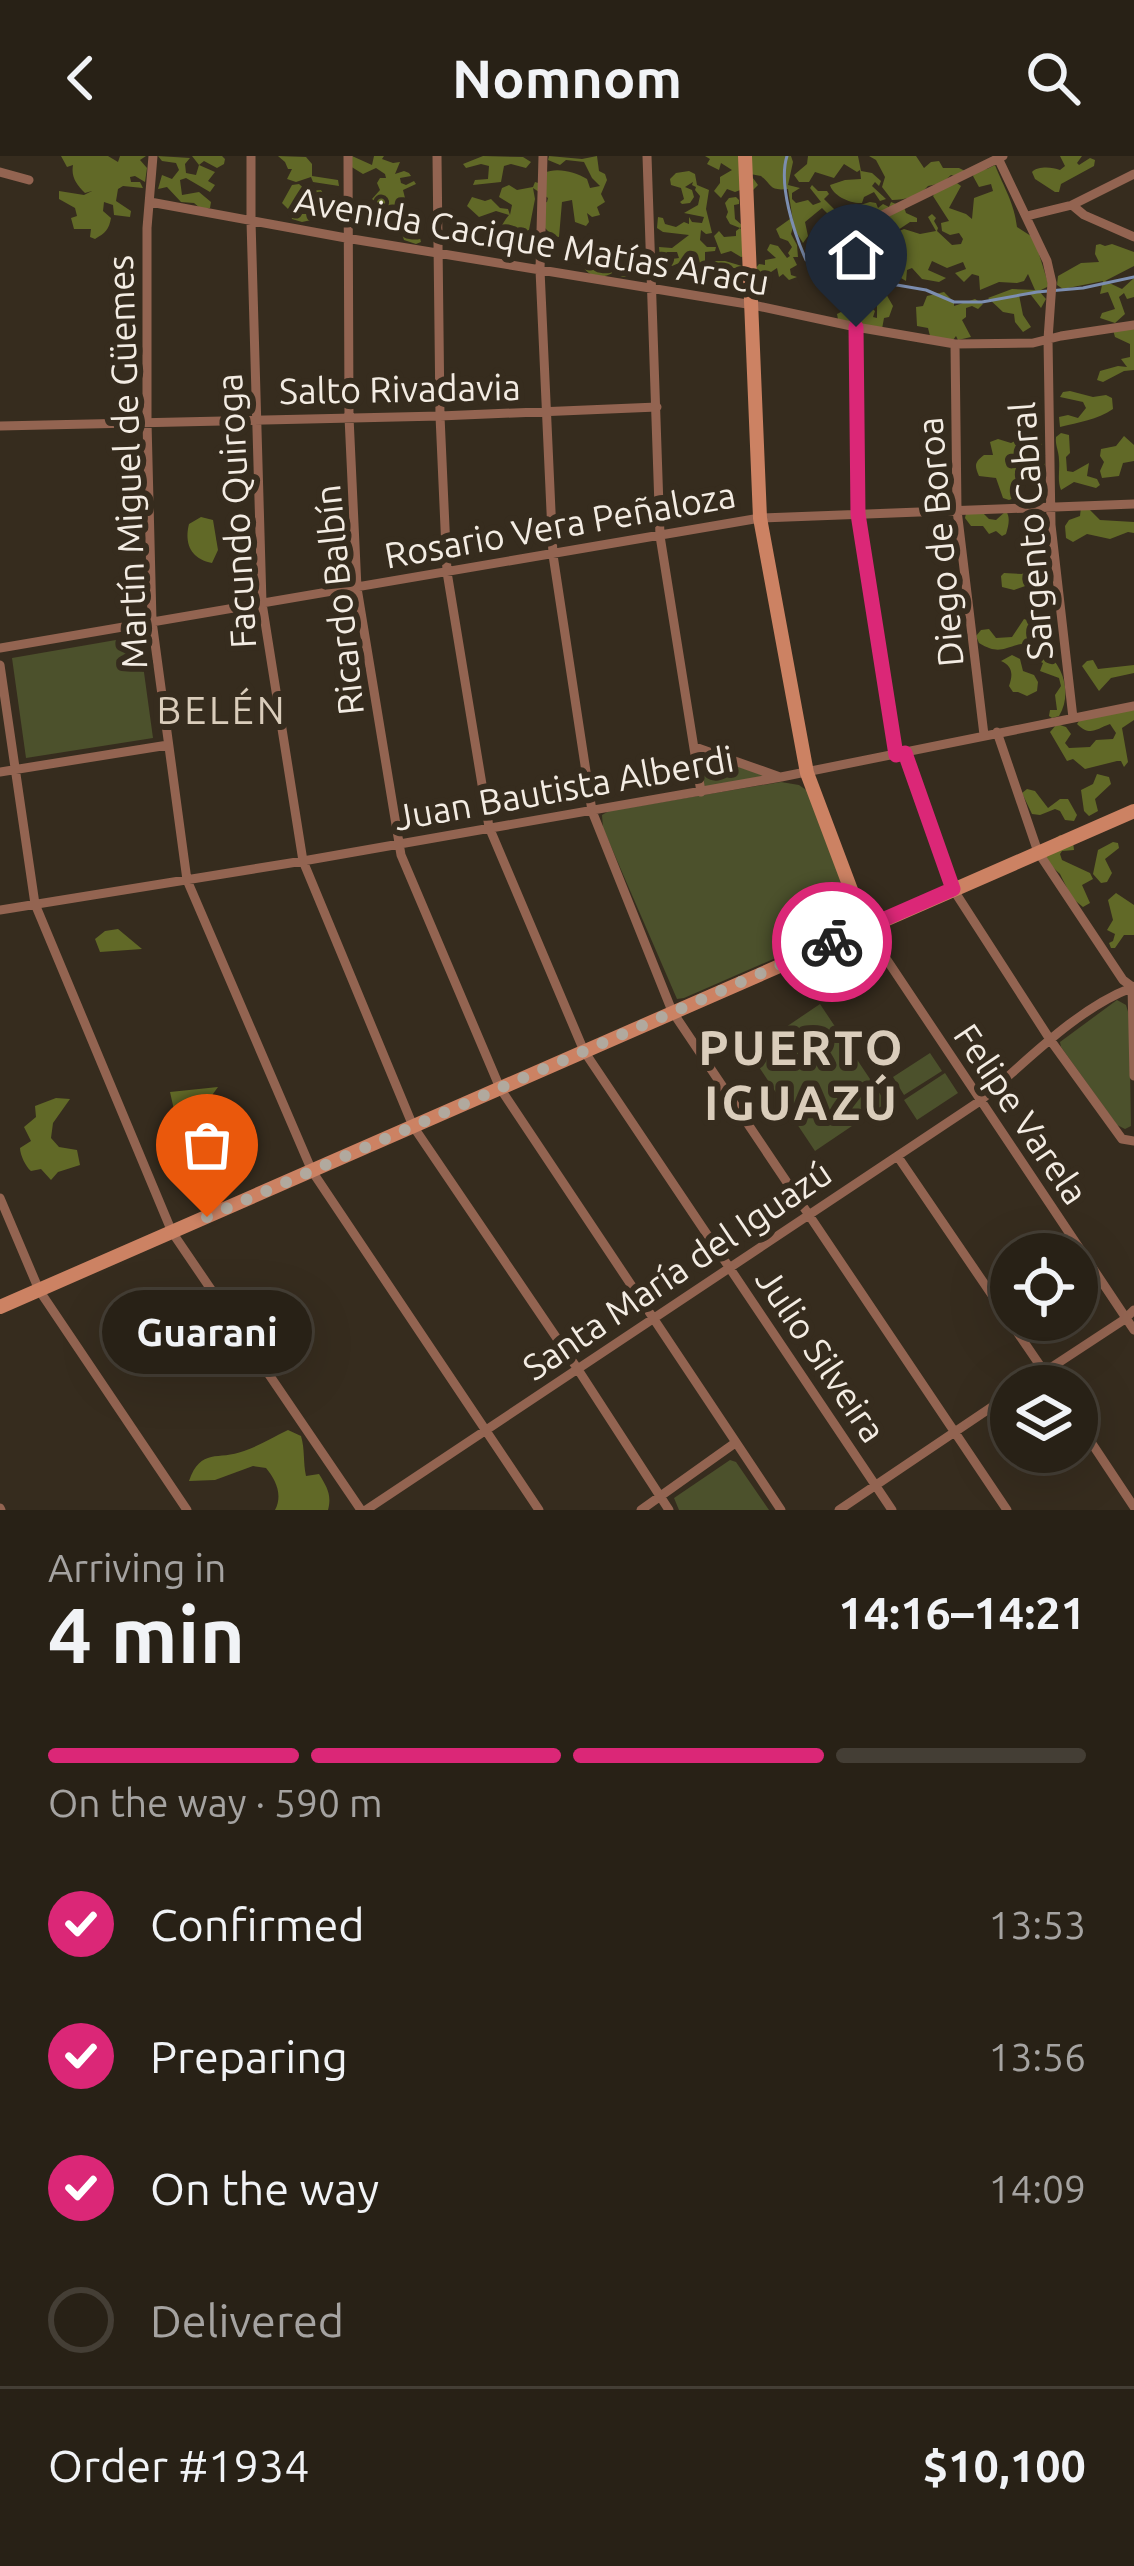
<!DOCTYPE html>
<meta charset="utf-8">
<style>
body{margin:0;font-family:Ubuntu,sans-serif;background:#342e23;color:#f1f3f6;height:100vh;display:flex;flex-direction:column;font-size:45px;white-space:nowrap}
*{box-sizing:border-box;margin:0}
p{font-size:39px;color:#a5a3a1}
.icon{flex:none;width:66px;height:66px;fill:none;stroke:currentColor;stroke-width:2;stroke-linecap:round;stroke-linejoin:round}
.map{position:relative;height:1354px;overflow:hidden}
.drawer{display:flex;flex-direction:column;background:#282116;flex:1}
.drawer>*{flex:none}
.buttons{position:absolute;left:990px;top:1077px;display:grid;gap:24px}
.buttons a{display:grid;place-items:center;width:108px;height:108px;border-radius:50%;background:#282116;box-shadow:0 12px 48px #0002,0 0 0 3px #443e35;font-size:60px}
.pin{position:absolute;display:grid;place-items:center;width:102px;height:102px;color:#fff;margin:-123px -51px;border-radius:50% 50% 50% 0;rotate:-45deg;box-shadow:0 0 12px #0007}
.pin .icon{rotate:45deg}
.courier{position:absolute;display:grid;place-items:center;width:120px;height:120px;margin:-60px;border:9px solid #db2777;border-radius:50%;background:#fff;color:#222;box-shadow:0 3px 15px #0007}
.bubble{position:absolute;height:84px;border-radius:42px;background:#282116;box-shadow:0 12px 48px #0002,0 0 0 3px #443e35;font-size:39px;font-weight:700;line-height:84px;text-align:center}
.headline em{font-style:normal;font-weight:700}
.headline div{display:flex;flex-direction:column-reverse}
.headline{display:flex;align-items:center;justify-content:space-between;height:204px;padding:0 48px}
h1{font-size:78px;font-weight:700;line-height:90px}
.bar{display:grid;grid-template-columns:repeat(4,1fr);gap:18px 12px;align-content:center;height:144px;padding:0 48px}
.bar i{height:15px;border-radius:9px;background:#443e35}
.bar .current{background:#db2777}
.bar p{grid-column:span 4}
.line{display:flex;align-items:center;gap:30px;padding:0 48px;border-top:3px solid #443e35}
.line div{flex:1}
ol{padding:0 48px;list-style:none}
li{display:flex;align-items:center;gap:36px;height:132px}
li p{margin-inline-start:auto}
li .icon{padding:12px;border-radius:50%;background:#db2777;color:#fff;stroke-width:4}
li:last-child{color:#a5a3a1}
li i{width:66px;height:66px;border:6px solid #443e35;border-radius:50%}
header{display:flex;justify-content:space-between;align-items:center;height:156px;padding:0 48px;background:#282116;font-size:54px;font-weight:700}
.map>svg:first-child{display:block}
.green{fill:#4c512c}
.forest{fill:#616927}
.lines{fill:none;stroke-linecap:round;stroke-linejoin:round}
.stream{stroke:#7c8eb0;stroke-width:3}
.street{stroke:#936451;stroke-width:9}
.secondary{stroke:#cc8263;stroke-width:14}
.done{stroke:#b1a99e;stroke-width:12;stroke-dasharray:0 21.6}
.route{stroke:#db2777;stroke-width:15}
.labels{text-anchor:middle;stroke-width:12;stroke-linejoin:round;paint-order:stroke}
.street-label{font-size:36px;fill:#f3ece3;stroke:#362c1e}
.neighbourhood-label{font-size:39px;letter-spacing:3px;fill:#dacdbb;stroke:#362c1e}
.district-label{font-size:48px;font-weight:bold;letter-spacing:3px;fill:#dacdbb;stroke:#362c1e}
</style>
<header><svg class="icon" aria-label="back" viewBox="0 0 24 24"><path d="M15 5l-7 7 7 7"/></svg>Nomnom<svg class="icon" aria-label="search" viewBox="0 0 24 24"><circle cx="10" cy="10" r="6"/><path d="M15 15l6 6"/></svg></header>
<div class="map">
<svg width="1134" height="1354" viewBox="0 0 1134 1354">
<rect width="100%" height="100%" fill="#362c1e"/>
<path class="green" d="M139,480L153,582L26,602L12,502Z
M699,596L765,620L703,631Z
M781,626L799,629L809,636L855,764L851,769L684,842L677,843L603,672L602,659L609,655Z
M1117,844L1126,849L1129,859L1131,970L1125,973L1117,969L1061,891L1060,886Z
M820,848L886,947L815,995L749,896Z
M930,897L942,915L904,939L893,921Z
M945,917L958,937L917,964L904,944Z
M730,1304L736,1306L769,1354H679L674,1342Z"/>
<path class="forest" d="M61,0H108L118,6L120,0H146L140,4L147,12L145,26L135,20L130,21L131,26H140L143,32L123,30L118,33L116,45L131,55L130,61L114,59L113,49L104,46L103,55L111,62C109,74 105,77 95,83L90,81L91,73H74L71,62L77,60L75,52L59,43V35L84,39L92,35L85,37C76,28 71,21 73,9L67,11Z
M158,0L190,2L185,8L186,17L196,19L199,9L192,0H222L225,3L224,8L217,12L204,5L199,9L215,16L208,25L215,29L210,36L186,22L180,24L182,39L199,36L211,46L210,52H200L194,47L181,46L167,31L158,33L162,19L172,23L179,14L176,7L162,5Z
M278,0L306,1L312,8V20L338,24L339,30L313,26L311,21L296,26L287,23L292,13H288L285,6Z
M352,0L372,9L374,0H384L382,3L393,7L400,6L395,18L404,15L409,17L411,20L400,22L401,27L406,29L414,25L416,28L403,34L405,42L400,50L402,59L409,64L408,70H414L418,74L421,86L416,88L404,84L402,78L397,77L396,71L399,65L389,55L373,57L374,48L380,49L372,43L380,34L377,27L380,22H386L385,18L376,12L363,18L350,10Z
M483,0L523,1L531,6L526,12L511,8L504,10L501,26L473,29L475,24L488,23L489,10L481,8L466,12L463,8Z
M549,0L582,3L597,0L599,15L605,18L607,24L601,38L605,46L597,51L600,59L592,61L587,57L589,66L586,70L575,66L572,44L562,46L559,81L553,80L541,68L539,48L547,46L548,42L533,32L535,43L529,74L520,80L504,82L503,93L496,95L490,88C498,80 501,68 509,59L496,55L479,61L467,50L472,41L485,45L491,43L500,52L508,53L510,59L512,49L499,41L502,32L509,29L517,34L533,31L535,26L545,29L544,17C557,11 575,16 587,23L590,32L600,30L592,22L584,6L566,4L560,9L548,4Z
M705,0H791L793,6L788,29L800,32L792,37V43L796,47L808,44L813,49L821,46L810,32L812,29L818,35H827L829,38L824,43L838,57L832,62L822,52L805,66L808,80L803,87L793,71L791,78L797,89L798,101H793L797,109L790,113L791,119L797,121L789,124L783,118L779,121L777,112L762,122L755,113L759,108L765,109V104L776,102L767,94L770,88L778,90L787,102L790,100L788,97L792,91L788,85L780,82L776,73L790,63L793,65L788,33C769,35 773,30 761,20L750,18L758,29L752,35L743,33L735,36L727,33L721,42L714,35L720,27V21L732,14L721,7L719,14L707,8L710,3Z
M808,0H858L861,15L872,17L881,25L879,30L875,26L872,30L886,43L880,45L874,36L864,41L862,47C851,48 833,40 830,29L845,24L861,23L860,14L857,16L844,8L834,22L815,16L809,26H799L794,19L807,8Z
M869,0H916L924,12L931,6L939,5L943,12H959L967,16L959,21L951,19L942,27L928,30C920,40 905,44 892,44L882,31L885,21L876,4Z
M1060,0H1082L1077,7L1079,9L1090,2L1095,4L1094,10L1061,28L1059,36H1055L1035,23L1032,16C1038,10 1052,11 1060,14L1065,10Z
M995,9C1004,32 1014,46 1017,71L1034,82L1049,130L1039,135L1046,143L1041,152L1031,139H1019L1023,159L1031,171L1023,176L1015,166L1014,158L1003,156L988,142L1012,133L1035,134L1028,118L1024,125L1017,127L999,126L980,134L979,120L972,118L964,126L955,117L966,113L963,106L947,112L932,105L928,114L946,122L939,126L922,123L912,112L907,114L906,125L901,122L878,124L893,150L889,161L884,162L882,173L838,163L837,158L841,156L858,160L855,146L860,142L875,155L873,161L877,162V148L862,140L859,127L865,121L877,124L876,108L894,109L896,103L894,95L880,93L884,86L878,88L880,77L883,80L888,79L881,75L878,68H888L886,61L879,66L873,64L864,71L858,70L855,74L844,76L843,81L826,76V67L831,68L834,73L849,65L851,60L845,59L844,54L870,46L876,47L878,52L883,48L889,51L891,46L904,51L906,57L917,62V66H910L892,78L904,73L920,78L936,75L928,61L932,58L936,62L934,65L938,72L937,75L952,89L961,88L963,83L959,77L950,79L942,75L941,67L949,65L933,40L938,32L953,24L961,30L949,52L966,58L972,63L974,42L993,35L991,28L979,31L973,20L975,14L987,13Z
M689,15L695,18L697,29L709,34L706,53L712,77L706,78L701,74L700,84L707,91H716L715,95L705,96V105H725L742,110V113L733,112L728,116L725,112L718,110L715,123L711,122L713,117L708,114L700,118L702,108L694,113L679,107L672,110L669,108L672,103L679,102L677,96H667L665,102L660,103L659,91L672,92L689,79L663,76L657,72L658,61L663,62L665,68L676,71L684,66L689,68V61L692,66L702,67L704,61L684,57L698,49L700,40L695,34L696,31L692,29L693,26L685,31L692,34L694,41L690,47L682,48L680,46L684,43L681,32L671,29L670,23L676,17Z
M299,28L307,35L321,34L324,39L316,63L302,66L292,63L290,55L282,47L292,29Z
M736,41L739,44V48L734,49L735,63L743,70L740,72L744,76L747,100L741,101L731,95L721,98L714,80L719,75L724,81L736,80V75L740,72L730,68L726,61L728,56L725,47L729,42Z
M1100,88L1105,90L1112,88L1134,96V110L1105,125L1122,133L1134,122V141L1127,143L1124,137L1119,141L1125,158L1115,167L1100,162L1102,157L1115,153L1108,136L1100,138L1103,125L1063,133L1057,129L1058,120L1081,107L1099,106L1095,98L1096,89Z
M580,97L588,107L596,98L599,100L597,110L603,116L611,111L602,102L607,97H618L622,116L632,120L622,121L614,116C597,127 582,117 578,99Z
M944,136L954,146V150L975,143L983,148L978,153L972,150L966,152V161L962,164L971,181L958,184L956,180L953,184L930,180L928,172L917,170L916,151L923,150L927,140Z
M1134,171V214L1124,215L1103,226L1097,224L1100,215L1118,210L1127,211L1121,203L1130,201V188L1115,181L1113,174Z
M1070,235L1093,241L1106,239L1112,242L1113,253C1097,264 1079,266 1060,271L1059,261L1068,259L1078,262L1086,252L1083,246L1060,241L1063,236Z
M1061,277L1069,279L1070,297L1066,301L1067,315L1073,316L1089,307L1087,320L1097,323L1100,329L1096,332L1074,326L1061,334C1057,324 1060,315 1059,304C1059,295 1055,290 1056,281Z
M1124,280L1134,289V305L1123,307L1119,320L1102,322L1100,315L1104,306L1100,300L1101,293L1116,290Z
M1021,282L1041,284L1042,290L1032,289L1026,296L1028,303L1045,308L1044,317L1040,321L1029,319L1024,325L1018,324L1011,328L1012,334L1019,337L1017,341L1009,344L1003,342L996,322L979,320C974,309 975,306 984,299H993L990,286L998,283L1011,287Z
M1081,351L1088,352L1100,364L1134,366V377L1128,376L1110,383L1087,378L1073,386L1066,382L1065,370L1069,364L1080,360Z
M1006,355C1011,362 1008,371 1006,378L1002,380L996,375L989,378L983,370H971L965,362L966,357L982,356L989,363L996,364Z
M201,361L213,364L218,394L212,407C191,403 184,388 189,368Z
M1032,412L1045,419L1043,430L1050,438L1043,440L1036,448H1032L1035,431L1031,428L1014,434L1002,431L1001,420L1004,417L1022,418Z
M1024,463L1030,465L1028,474L1029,480H1040V492C1063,506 1073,537 1059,560L1052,562L1049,560L1050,554H1057L1055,539L1061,530L1059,522L1040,515L1043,507L1027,500L1029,490L1021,488C1003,492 999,499 979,487L976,480L981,474L989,473L996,482L1012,481Z
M1012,499L1020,503L1023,515L1034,519L1038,526L1037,535L1027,540L1018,536H1013L1009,530C1013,519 1013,510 1001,505Z
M1093,504L1098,513L1134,509V517L1111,522L1099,535L1082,510L1087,505Z
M1134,547V564L1122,572L1128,606L1124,611L1121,605H1117L1085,613L1073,603L1067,605L1050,576L1057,568L1066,571L1071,578L1065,587L1069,592L1090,591L1096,584L1113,583L1116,577L1110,568C1096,573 1090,581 1077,568L1079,565Z
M1097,618L1109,621L1111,628L1095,643L1098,655L1089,660L1084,655L1081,634L1093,628Z
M1027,633L1035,635L1048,652L1060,643H1068L1077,659L1074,665L1065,664L1060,655L1055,653L1040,659L1032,658L1022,637Z
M1060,679L1073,686L1074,694L1062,695L1060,698L1062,704L1090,717L1093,723L1082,729L1090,747L1083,751L1072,742L1060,718L1046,705V689Z
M1113,686L1118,687L1119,692L1105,703L1112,717L1107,726L1101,727L1093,718L1098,694Z
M1116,737L1134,749V779H1124L1115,792H1111L1109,787L1113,785L1115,778L1107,774L1113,764L1108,744Z
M118,773L142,793L100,796L95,783L105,775Z
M218,931L202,953L192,995L179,976L170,936Z
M56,942L70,943L53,967L51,982L59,991L77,994L80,1009L58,1016L51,1024L41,1013L31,1015C26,1011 20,999 20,992L31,985L24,971L36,961L35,950Z
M288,1274L301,1280C305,1293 303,1306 306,1320L319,1318C327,1331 332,1339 328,1354H275C283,1339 276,1324 266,1312L253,1310L215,1324L189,1325C201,1291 218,1305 244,1295C259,1290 273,1281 288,1274Z"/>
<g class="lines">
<path class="stream" d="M787,0C778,28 794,77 806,104L839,119L926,134L954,146H982L1037,136L1083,132L1134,121"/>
<path class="street" d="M153,0L147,72V266L152,465L187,724L312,1015L539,1354
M251,0V65L262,447L303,705L413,970L577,1212L669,1354
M348,0L349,261L357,432L401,699L500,932L781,1354
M437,0L440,260L447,416L489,671L584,895L892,1354
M543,0L540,114L553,399L592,655L672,855L1007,1354
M647,0L660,380L701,636
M997,0L1047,105L1052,127L1048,183L1051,369L1073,562
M0,16L29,24
M150,46L346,82L753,149L856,171L955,188L1033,187L1061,180L1134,169
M1072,49L1084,59L1134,81
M1027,60L1072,49L1134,18
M833,83C843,69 851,67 868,66L1003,0
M856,171L858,358L896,599
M955,188L957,354L984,579
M0,270L440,260L657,251
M0,492L760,362L1134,348
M0,509L35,748L172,1076L361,1354
M997,576L1038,696L1123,824L1134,832
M695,591L780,621
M905,597L953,733L1051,885L1122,983L1134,985
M0,616L168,589
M0,754L303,705L781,621L1134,550
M865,771L1134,1174
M1132,830L1134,920
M898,1001L1054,1230
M0,1042L39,1134L187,1354
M1023,1230L1125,1163L1134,1154
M1077,1265L1134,1351
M0,1352L1,1354
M366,1354L980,945C1025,907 1076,853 1131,832
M641,1354L735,1287
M839,1354L1011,1238"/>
<path class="secondary" d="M745,0L760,362L807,617L865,771
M0,1151L1134,655"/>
</g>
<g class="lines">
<path class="done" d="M207,1061L832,786"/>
<path class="route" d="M832,786L953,733L905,597L896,599L858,358L856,171"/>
</g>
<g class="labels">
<g class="street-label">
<text transform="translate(532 85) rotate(10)" y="13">Avenida Cacique Matías Aracu</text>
<text transform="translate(400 233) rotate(-1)" y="13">Salto Rivadavia</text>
<text transform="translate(127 306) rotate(-92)" y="13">Martín Miguel de Güemes</text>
<text transform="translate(236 355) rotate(-93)" y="13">Facundo Quiroga</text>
<text transform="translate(560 369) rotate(-10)" y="13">Rosario Vera Peñaloza</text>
<text transform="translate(1031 375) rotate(-94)" y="13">Sargento Cabral</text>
<text transform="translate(940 386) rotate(-95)" y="13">Diego de Boroa</text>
<text transform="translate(339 444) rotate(-96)" y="13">Ricardo Balbín</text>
<text transform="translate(564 632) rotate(-10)" y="13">Juan Bautista Alberdi</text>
<text transform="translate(1021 958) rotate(56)" y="13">Felipe Varela</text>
<text transform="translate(677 1114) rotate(-34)" y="13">Santa María del Iguazú</text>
<text transform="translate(821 1199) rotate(56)" y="13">Julio Silveira</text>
</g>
<g class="neighbourhood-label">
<text x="222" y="568">BELÉN</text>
</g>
<g class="district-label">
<text x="802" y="909">PUERTO<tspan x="802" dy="55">IGUAZÚ</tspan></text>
</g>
</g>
</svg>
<div class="buttons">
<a><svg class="icon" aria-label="locate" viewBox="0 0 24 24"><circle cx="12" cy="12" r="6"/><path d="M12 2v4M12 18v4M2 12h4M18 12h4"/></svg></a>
<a><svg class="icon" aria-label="layers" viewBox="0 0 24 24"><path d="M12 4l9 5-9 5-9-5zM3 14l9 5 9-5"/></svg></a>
</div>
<div class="pin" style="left:207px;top:1061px;background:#ea580c"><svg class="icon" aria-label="bag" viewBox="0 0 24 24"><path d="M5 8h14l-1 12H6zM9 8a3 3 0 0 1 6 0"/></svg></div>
<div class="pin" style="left:856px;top:171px;background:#1f2937"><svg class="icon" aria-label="home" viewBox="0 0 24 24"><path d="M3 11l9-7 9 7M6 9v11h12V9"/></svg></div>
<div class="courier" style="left:832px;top:786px"><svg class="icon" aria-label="bike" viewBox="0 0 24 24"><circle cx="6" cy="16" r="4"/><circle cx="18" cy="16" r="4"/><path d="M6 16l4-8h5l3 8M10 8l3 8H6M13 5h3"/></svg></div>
<div class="bubble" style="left:102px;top:1134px;width:210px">Guarani</div>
</div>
<section class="drawer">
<div class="headline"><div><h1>4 min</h1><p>Arriving in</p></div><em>14:16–14:21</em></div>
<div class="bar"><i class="current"></i><i class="current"></i><i class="current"></i><i></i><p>On the way · 590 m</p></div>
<ol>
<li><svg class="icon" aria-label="check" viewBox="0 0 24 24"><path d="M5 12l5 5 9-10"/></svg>Confirmed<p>13:53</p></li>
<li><svg class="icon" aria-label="check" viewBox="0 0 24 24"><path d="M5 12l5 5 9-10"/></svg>Preparing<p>13:56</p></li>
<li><svg class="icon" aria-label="check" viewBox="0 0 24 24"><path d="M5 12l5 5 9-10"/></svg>On the way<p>14:09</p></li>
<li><i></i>Delivered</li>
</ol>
<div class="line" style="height:156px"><div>Order #1934</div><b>$10,100</b></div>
</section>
